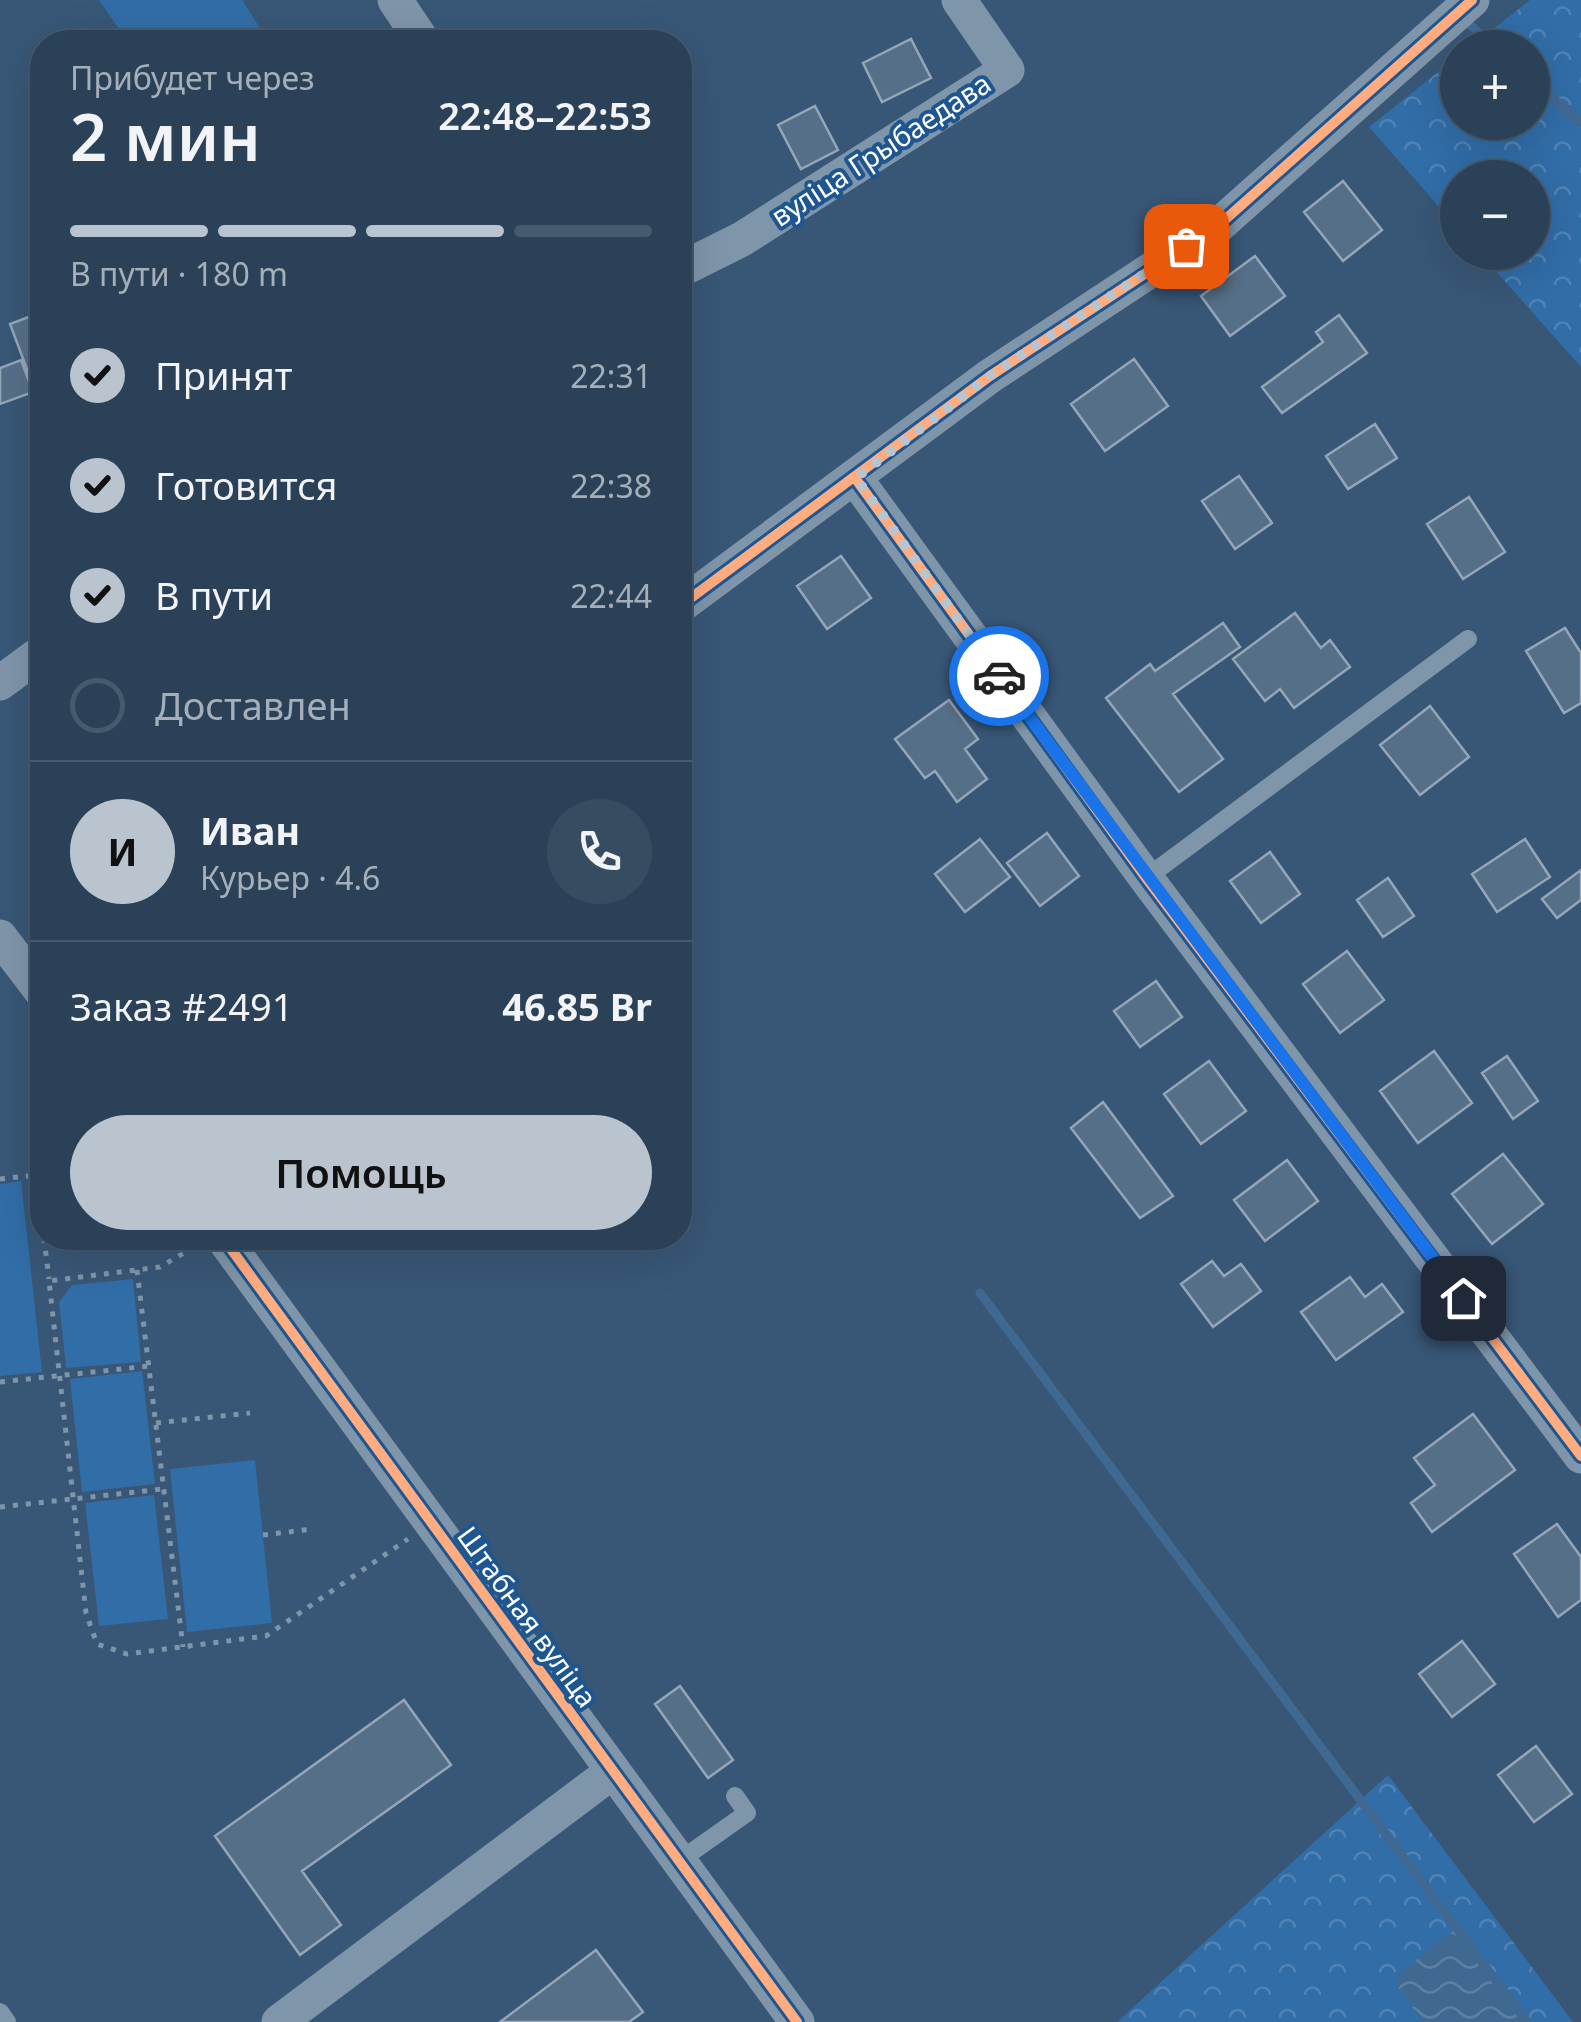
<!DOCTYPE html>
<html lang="ru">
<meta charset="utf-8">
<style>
body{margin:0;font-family:"Noto Sans",sans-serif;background:#364c61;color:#f1f3f6;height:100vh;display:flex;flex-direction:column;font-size:38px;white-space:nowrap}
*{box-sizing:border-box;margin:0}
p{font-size:32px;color:#a5afba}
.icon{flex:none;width:55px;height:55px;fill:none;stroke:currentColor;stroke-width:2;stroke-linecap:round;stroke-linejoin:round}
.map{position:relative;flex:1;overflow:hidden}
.drawer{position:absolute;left:30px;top:30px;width:662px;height:1220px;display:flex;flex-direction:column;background:#2a4158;border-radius:40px;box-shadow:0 10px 40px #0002,0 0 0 2px #465a6e}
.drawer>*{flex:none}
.fabs{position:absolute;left:1440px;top:30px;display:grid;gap:20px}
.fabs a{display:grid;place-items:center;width:110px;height:110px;border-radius:50%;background:#2a4158;box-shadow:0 10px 40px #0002,0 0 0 2px #465a6e;font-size:50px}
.pin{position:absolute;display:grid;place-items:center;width:85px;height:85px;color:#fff;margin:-42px;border-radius:20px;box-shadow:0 5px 15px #0006}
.courier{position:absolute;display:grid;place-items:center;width:100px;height:100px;margin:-50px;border:8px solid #1a73e8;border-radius:50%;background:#fff;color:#222;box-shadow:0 2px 12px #0007}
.summary em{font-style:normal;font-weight:600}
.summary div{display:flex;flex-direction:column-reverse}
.summary{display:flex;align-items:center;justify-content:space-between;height:170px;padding:0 40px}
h1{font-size:65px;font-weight:600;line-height:75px}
.bar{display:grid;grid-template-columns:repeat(4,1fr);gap:15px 10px;align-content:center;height:120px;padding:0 40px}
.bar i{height:12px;border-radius:8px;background:#465a6e}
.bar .selected{background:#b9c4cf}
.bar p{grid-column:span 4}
.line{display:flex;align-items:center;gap:25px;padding:0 40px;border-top:2px solid #465a6e}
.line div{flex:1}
.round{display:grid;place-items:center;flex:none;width:105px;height:105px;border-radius:52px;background:#364c61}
ol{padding:0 40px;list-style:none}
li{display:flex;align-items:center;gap:30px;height:110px}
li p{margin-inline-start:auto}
li .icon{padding:10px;border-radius:50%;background:#b9c4cf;color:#111;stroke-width:4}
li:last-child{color:#a5afba}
li i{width:55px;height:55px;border:5px solid #465a6e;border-radius:50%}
.action{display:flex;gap:20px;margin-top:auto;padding:20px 40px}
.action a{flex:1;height:115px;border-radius:60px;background:#b9c4cf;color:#111;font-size:40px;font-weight:600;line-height:115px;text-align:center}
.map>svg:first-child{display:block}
.forest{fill:url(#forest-crowns)}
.green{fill:#316da7}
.water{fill:url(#water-waves)}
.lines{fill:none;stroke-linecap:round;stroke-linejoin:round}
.stream{stroke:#406992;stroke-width:9}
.building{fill:#566f88;stroke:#94a6b7;stroke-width:2.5}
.path{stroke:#7f95a9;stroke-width:5;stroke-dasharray:5 8;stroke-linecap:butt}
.service{stroke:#7f95a9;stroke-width:18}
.minor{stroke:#7f95a9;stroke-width:35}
.cycleway-casing{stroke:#1d5691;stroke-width:16}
.cycleway{stroke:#ffac80;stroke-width:10}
.done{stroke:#b9c4cf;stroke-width:10;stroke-dasharray:0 18}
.route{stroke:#1a73e8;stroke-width:12}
.labels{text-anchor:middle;stroke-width:8;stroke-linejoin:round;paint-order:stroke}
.street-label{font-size:28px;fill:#fff;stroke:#1d5691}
</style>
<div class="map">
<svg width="1581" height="2022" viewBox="0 0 1581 2022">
<defs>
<pattern id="forest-crowns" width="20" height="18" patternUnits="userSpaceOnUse" patternTransform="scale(2.5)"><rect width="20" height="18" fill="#316da7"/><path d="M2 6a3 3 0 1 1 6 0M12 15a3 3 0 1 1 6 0" fill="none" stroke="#5083b4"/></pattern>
<pattern id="water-waves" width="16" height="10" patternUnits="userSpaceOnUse" patternTransform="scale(2.5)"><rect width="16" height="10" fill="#406992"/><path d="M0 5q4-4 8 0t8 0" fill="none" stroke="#5d80a2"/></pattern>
</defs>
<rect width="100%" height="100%" fill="#385776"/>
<path class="forest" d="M1530,0H1581V367L1480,253L1532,252V178H1458L1457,227L1369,127L1457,57L1458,122H1532V48L1470,47Z
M1388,1775L1573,2022H1117Z"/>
<path class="green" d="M99,0H242L269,42H128Z
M21,1181L42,1372L0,1376V1184Z
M133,1279L141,1362L66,1368L59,1302L72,1285Z
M142,1371L155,1484L82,1492L70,1379Z
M255,1460L272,1623L187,1632L170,1469Z
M154,1495L168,1619L99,1626L85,1503Z"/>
<path class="water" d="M1457,1928L1527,2022H1423L1397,1986L1398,1974Z"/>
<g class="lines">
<path class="stream" d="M1467,22L1496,48
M1532,80L1581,123
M980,1293L1527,2022"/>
</g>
<path class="building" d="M911,39L931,78L882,102L863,63Z
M815,106L838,150L801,169L778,125Z
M1343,181L1382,230L1343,261L1304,212Z
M1255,256L1285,296L1230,336L1201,296Z
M42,312V404H40L10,324Z
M1339,315L1367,353L1282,413L1262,387L1323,342L1316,332Z
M1134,359L1168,406L1105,451L1071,404Z
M21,360L33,392L0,404V368Z
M1375,424L1397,458L1348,489L1326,456Z
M1239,476L1272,523L1235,549L1202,501Z
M1469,497L1505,552L1463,579L1427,524Z
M841,556L871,598L827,629L797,586Z
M1295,613L1321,648L1330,640L1350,667L1294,708L1280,689L1265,701L1233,659Z
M1223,623L1240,647L1173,694L1223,759L1179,792L1106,698L1150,664L1155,671Z
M1565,628L1581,653V703L1564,713L1526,651Z
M949,700L978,739L965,749L987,779L957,802L935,771L925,778L895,739Z
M1430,706L1469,757L1420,795L1380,745Z
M1047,833L1079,876L1040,906L1007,863Z
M980,839L1010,877L965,912L935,874Z
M1525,839L1550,877L1497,912L1472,874Z
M1270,852L1300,894L1261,923L1230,881Z
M1581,870V900L1557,918L1542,899Z
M1388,878L1414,916L1383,937L1357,900Z
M1347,951L1384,1000L1340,1033L1303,984Z
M1156,981L1182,1017L1140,1047L1114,1011Z
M1434,1051L1472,1103L1418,1143L1380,1091Z
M1507,1056L1538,1101L1513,1119L1482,1073Z
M1209,1061L1246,1111L1201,1144L1164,1094Z
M1103,1102L1173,1196L1140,1218L1071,1128Z
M1503,1154L1543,1204L1492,1244L1452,1194Z
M1287,1160L1318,1201L1265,1241L1234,1200Z
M1212,1261L1224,1276L1241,1264L1261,1291L1213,1327L1181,1284Z
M1350,1277L1365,1297L1382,1284L1403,1312L1336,1360L1301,1312Z
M1473,1414L1515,1470L1432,1532L1411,1503L1435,1485L1414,1458Z
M1557,1524L1581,1557V1600L1558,1617L1514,1554Z
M1462,1641L1495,1684L1452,1717L1419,1674Z
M680,1686L733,1760L708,1778L655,1704Z
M404,1700L451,1765L302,1871L341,1925L300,1955L215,1836Z
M1536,1746L1572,1794L1534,1822L1498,1775Z
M596,1950L643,2012L629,2022H500Z"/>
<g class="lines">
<path class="path" d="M0,1179L37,1175L42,1223
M44,1238L49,1279
M194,1247L160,1267L49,1281L86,1613L97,1644L127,1654L266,1636L408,1539
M137,1270L183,1647
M0,1382L149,1366
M156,1423L250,1413
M0,1507L163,1489
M263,1535L313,1529"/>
<path class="service" d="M1146,878L1468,639
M679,1861L747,1813L735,1796
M0,2012L7,2022"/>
<path class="minor" d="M395,0L423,42
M680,270L742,239L1007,70L959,0
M855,478L1146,878L1581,1456
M680,606L990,376L1219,225L1472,0
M0,683L42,652
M0,937L42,992
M223,1238L797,2022
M279,2022L612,1772"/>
<defs>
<path id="cycleway" d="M855,478L1146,878L1581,1456
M680,606L990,376L1219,225L1472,0
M223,1238L797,2022"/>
</defs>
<use href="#cycleway" class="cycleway-casing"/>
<use href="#cycleway" class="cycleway"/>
</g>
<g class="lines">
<path class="done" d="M999,676L856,478L990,376L1186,246"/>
<path class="route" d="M999,676L1463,1298"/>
</g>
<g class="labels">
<g class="street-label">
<text transform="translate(881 150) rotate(-33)" y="10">вуліца Грыбаедава</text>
<text transform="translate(527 1617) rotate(54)" y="10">Штабная вуліца</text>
</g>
</g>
</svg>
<div class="fabs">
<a>+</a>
<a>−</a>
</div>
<div class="pin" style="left:1186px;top:246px;background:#ea580c"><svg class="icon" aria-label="bag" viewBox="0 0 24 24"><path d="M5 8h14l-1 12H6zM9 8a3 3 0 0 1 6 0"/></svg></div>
<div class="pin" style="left:1463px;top:1298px;background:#1f2937"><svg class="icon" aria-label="home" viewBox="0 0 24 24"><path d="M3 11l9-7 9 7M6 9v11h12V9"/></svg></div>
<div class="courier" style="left:999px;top:676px"><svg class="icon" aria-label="car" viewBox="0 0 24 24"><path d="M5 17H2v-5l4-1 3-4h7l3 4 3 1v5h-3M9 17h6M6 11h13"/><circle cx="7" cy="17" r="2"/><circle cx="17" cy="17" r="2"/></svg></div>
<section class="drawer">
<div class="summary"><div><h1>2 мин</h1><p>Прибудет через</p></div><em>22:48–22:53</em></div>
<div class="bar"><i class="selected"></i><i class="selected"></i><i class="selected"></i><i></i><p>В пути · 180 m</p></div>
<ol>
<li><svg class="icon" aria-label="check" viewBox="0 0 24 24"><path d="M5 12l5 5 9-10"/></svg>Принят<p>22:31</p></li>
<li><svg class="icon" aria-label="check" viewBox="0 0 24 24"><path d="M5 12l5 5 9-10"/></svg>Готовится<p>22:38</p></li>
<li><svg class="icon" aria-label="check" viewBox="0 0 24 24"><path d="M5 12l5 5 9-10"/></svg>В пути<p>22:44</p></li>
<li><i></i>Доставлен</li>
</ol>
<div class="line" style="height:180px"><b class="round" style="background:#b9c4cf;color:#111">И</b><div><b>Иван</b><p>Курьер · 4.6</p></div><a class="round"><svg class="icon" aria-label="phone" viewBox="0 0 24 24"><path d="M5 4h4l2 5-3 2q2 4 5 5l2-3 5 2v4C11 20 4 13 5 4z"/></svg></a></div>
<div class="line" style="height:130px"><div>Заказ #2491</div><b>46.85 Br</b></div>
<div class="action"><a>Помощь</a></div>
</section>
</div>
